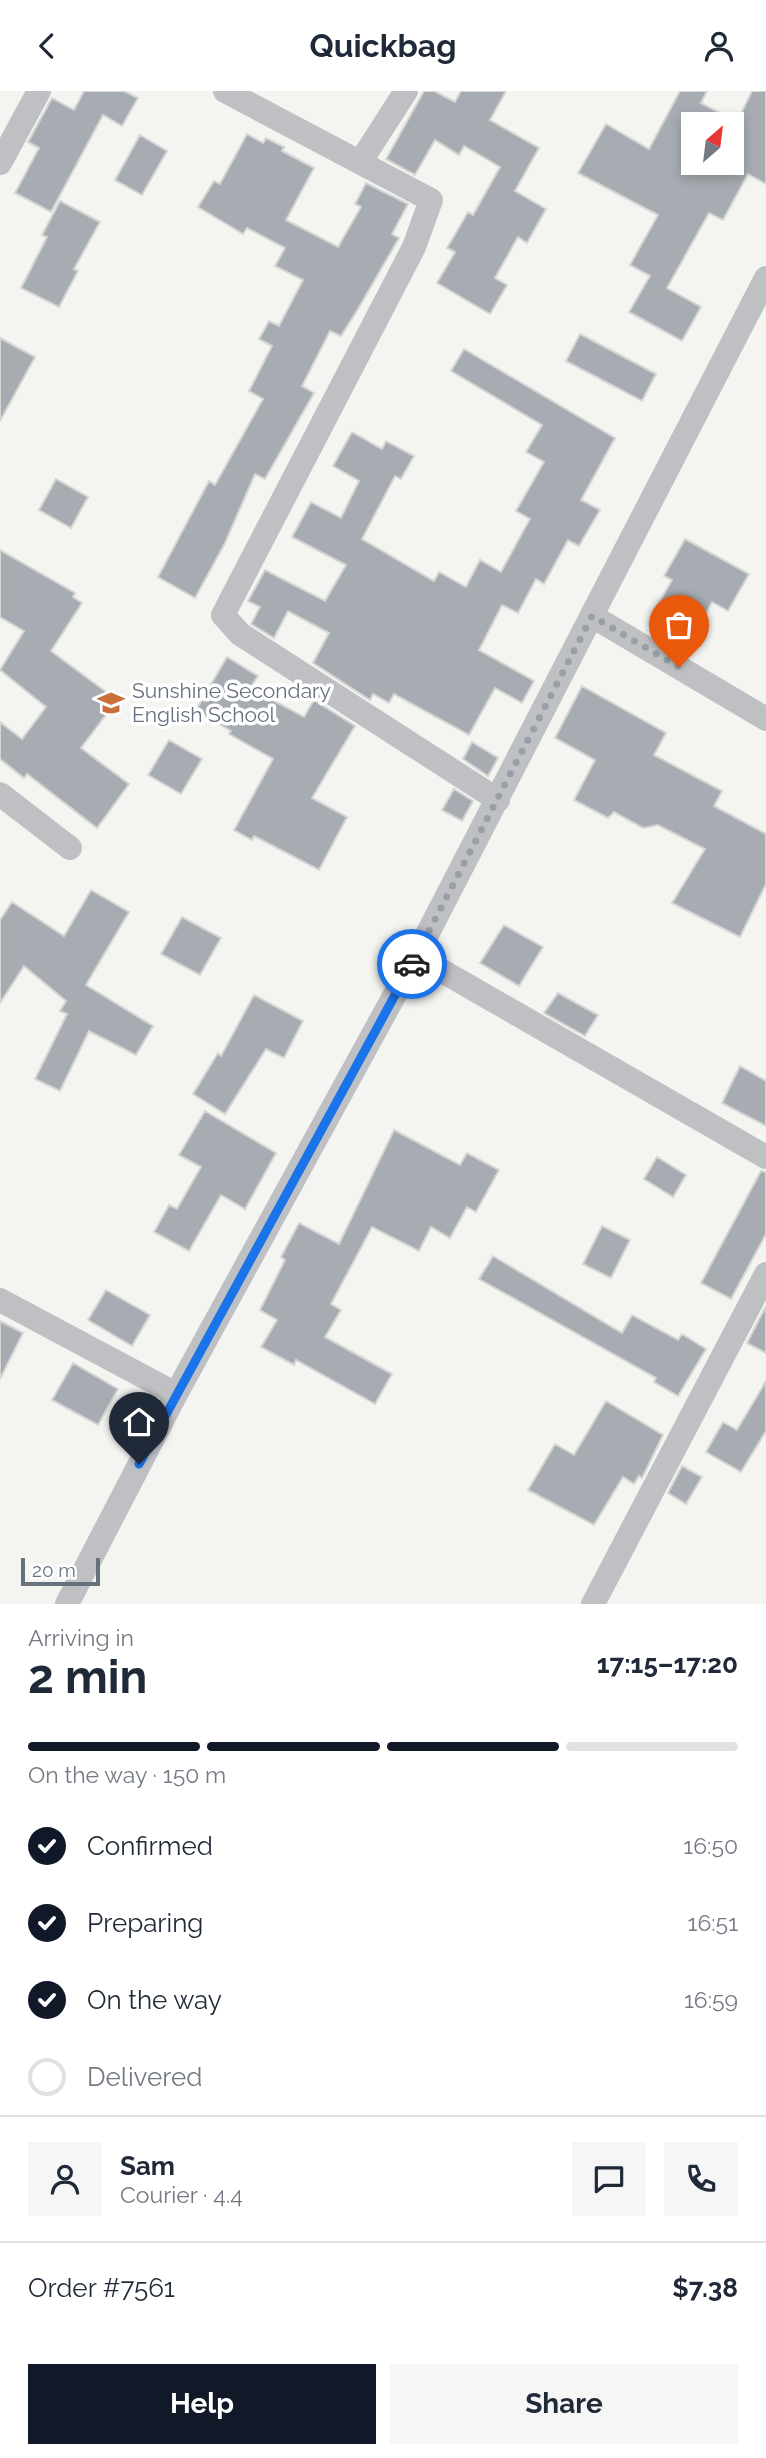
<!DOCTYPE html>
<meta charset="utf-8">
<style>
body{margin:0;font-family:Raleway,sans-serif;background:#f6f6f7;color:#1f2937;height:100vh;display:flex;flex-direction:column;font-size:26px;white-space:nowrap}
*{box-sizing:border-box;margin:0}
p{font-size:23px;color:#747a83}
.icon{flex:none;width:38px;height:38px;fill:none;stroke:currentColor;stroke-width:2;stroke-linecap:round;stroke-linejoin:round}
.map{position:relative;height:1513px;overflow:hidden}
.drawer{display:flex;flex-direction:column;background:#fff;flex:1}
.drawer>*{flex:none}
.needle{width:46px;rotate:28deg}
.buttons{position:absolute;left:681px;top:21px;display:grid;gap:14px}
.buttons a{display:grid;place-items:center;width:63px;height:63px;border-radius:0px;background:#fff;box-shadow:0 4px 10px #0003;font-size:35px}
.scale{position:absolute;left:21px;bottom:18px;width:79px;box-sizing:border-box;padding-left:7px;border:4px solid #67717e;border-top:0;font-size:19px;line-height:24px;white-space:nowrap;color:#67717e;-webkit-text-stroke:5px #fff;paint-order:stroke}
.pin{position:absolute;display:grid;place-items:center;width:60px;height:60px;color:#fff;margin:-72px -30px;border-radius:50% 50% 50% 0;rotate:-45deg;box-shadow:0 0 7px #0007}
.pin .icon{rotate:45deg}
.courier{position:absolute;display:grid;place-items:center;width:70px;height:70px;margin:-35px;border:5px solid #1a73e8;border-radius:50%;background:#fff;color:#222;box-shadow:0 2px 9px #0007}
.overview em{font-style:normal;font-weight:700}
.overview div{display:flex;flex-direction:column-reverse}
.overview{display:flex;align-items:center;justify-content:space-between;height:119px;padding:0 28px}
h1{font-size:46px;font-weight:700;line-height:52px}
.bar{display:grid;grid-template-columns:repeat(4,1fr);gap:10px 7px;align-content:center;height:84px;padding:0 28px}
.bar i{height:9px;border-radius:5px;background:#e0e1e3}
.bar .current{background:#111827}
.bar p{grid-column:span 4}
.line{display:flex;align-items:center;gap:18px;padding:0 28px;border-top:2px solid #e0e1e3}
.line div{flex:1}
.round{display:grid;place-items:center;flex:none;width:74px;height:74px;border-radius:0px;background:#f6f6f7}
ol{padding:0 28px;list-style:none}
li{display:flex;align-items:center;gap:21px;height:77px}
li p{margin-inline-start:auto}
li .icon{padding:7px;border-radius:50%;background:#111827;color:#fff;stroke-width:4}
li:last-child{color:#747a83}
li i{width:38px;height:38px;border:4px solid #e0e1e3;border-radius:50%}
.action{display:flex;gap:14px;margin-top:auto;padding:14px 28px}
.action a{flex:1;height:80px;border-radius:0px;background:#111827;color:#fff;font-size:28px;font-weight:700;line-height:80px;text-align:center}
.action a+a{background:#f6f6f7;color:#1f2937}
header{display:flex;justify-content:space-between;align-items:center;height:91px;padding:0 28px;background:#fff;font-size:32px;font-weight:700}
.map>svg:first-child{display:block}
.building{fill:#a7acb2;stroke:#d5d5d4;stroke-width:2;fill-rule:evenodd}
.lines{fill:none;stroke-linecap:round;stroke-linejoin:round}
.minor{stroke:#bec0c4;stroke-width:24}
.done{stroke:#989fa6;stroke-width:7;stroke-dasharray:0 12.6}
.route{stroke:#1a73e8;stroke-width:9}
.labels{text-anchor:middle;stroke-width:7;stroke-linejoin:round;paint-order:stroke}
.poi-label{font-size:21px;fill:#67717e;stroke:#fff;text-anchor:start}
</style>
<header><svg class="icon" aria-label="back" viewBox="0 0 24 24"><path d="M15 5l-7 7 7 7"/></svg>Quickbag<svg class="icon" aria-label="person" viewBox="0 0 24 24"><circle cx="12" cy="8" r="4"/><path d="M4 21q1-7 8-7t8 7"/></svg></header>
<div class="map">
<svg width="766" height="1513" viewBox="0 0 766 1513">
<rect width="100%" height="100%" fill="#f4f4f1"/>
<path class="building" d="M84,0H124L138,7L122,35L103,24L51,121L15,102L39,57L28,51L52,7L74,19Z
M424,0H434L455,11L461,0H506L490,29L539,57L515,100L546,118L527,152L518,146L495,187L507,194L490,223L437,192L455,161L447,157L468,121L473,124L500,76L464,55L459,64L435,49L415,84L386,68Z
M680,0H707L701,12L737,31L752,0H766V93L748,83L723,129L709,122L667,197L701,216L682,250L629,221L650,185L630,174L658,124L578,82L606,33L649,58ZM693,33H732V72H693Z
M247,43L263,52L266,47L284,56L282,60L314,77L286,129L338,156L361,116L355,113L366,92L408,113L392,143L399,147L358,218L341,245L330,240L302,295L314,302L265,388L255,383L225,452L195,507L158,486L209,390L215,394L263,308L249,300L272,255L259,248L269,230L279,235L303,189L275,175L285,157L247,137L243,143L198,116L214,90L220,93Z
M140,44L167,60L142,104L115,89Z
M60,110L100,131L74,178L78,180L59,216L21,197L47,146L42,144Z
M580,243L656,283L642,310L566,270Z
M0,247L35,266L0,330Z
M464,258L615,347L581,409L600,419L579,455L568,449L544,493L536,488L518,522L502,514L479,559L534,590L522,612L495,597L469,644L394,603L389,612L373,603L370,609L313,572L329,542L288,520L274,547L251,533L260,516L248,510L265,479L325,510L346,474L292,446L311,411L341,427L359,390L333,375L352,341L382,358L386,350L414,365L401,388L395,385L362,448L434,490L439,481L466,496L480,469L501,481L530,428L516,420L544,371L526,361L542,334L451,280Z
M56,388L88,406L71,437L39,419Z
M685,448L749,483L728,520L712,511L692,548L651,526L672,489L664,485Z
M0,459L75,502L73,506L82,512L51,560L117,609L81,657L129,693L97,737L27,683L24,687L0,668V631L22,648L46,616L0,579L24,540L0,526Z
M227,566L258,585L250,597L304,626L314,609L355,635L312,707L347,726L319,779L254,745L252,749L234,739L273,668L229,643L231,640L196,619Z
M582,595L666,642L654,664L722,700L714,715L766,743V793L740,846L672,812L705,758L658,734L643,737L614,721L608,727L574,709L595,669L555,647Z
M169,649L202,668L181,703L148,684Z
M472,651L498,667L488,685L463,668Z
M454,698L473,710L462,730L442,719Z
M91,799L129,821L86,894L153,935L136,964L89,940L60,1000L35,988L67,923L60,920L66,910L24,875L0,912V829L12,811L64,845Z
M182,826L221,847L200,884L161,863Z
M504,834L543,856L519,895L480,872Z
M558,902L598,924L585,945L544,922Z
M254,904L303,930L284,967L266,958L225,1023L193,1003L218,962L221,965Z
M740,975L766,990V1035L722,1012Z
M205,1020L276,1062L245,1118L221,1104L189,1160L154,1141L169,1114L177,1118L201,1076L179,1064Z
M394,1039L460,1074L467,1062L499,1079L476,1121L467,1116L450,1147L431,1136L419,1160L372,1136L331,1213L341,1219L325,1246L392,1283L375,1313L296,1269L294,1274L261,1256L277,1229L260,1219L285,1169L281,1166L299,1132L339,1153Z
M657,1066L686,1084L673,1106L644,1088Z
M761,1080L766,1081V1143L731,1208L701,1192Z
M602,1135L630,1149L611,1187L583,1173Z
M493,1165L622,1242L632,1224L678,1249L682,1243L706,1258L678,1305L654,1291L656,1287L479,1188Z
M106,1199L150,1224L132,1255L88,1229Z
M766,1215V1262L747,1252Z
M0,1230L23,1242L0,1288Z
M73,1272L118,1298L98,1334L52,1309Z
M766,1290V1340L741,1381L706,1361L723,1331L737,1339Z
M606,1310L663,1344L642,1387L639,1385L634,1393L623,1386L594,1434L528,1399L555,1353L574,1364Z
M682,1375L702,1386L686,1413L668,1402Z"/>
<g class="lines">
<path class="minor" d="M225,0L431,109L414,156L223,524L240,543L498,709
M361,70L406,0
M0,72L39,0
M592,525L766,628
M0,703L70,757
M416,865L766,1066
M0,1209L176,1303
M67,1513L176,1303L416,865L766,187
M593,1513L766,1183"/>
</g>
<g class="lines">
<path class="done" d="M412,873L592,525L679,576"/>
<path class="route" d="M139,1373L412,873"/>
</g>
<defs>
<symbol id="school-bare" viewBox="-9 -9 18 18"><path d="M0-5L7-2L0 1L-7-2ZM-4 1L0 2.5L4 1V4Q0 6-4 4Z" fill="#cb6e3a" stroke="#fff" stroke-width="2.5" paint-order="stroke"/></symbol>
</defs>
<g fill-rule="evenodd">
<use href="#school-bare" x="92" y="593" width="38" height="38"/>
</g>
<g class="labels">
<g class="poi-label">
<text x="132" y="607">Sunshine Secondary<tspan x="132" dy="24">English School</tspan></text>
</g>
</g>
</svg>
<div class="buttons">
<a><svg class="needle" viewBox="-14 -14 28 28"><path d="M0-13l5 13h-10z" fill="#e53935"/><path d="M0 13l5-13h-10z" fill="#747a83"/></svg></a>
</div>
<div class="scale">20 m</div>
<div class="pin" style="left:679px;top:576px;background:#ea580c"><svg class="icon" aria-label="bag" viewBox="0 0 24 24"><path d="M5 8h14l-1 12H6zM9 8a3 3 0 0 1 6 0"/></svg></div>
<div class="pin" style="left:139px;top:1373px;background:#1f2937"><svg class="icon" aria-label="home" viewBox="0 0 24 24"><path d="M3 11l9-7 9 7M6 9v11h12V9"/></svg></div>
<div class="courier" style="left:412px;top:873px"><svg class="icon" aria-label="car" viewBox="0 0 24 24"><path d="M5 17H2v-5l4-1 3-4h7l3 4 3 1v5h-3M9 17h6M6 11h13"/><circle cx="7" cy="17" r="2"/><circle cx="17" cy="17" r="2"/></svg></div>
</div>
<section class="drawer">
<div class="overview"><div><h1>2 min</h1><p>Arriving in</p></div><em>17:15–17:20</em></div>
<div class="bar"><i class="current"></i><i class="current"></i><i class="current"></i><i></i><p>On the way · 150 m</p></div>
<ol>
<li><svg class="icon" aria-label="check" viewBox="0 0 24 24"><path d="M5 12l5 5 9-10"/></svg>Confirmed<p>16:50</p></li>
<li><svg class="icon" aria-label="check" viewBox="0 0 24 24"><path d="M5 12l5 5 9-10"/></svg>Preparing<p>16:51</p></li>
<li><svg class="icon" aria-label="check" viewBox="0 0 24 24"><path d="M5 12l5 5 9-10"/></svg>On the way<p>16:59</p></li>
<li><i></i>Delivered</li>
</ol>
<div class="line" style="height:126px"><a class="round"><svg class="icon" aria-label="person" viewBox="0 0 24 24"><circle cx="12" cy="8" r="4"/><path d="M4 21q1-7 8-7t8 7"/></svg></a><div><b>Sam</b><p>Courier · 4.4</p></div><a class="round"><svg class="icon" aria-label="chat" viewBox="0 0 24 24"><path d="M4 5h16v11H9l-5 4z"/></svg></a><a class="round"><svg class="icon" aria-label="phone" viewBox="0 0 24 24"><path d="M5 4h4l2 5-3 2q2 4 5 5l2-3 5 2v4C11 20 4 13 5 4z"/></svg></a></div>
<div class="line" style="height:91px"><div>Order #7561</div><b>$7.38</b></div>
<div class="action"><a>Help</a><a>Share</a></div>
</section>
